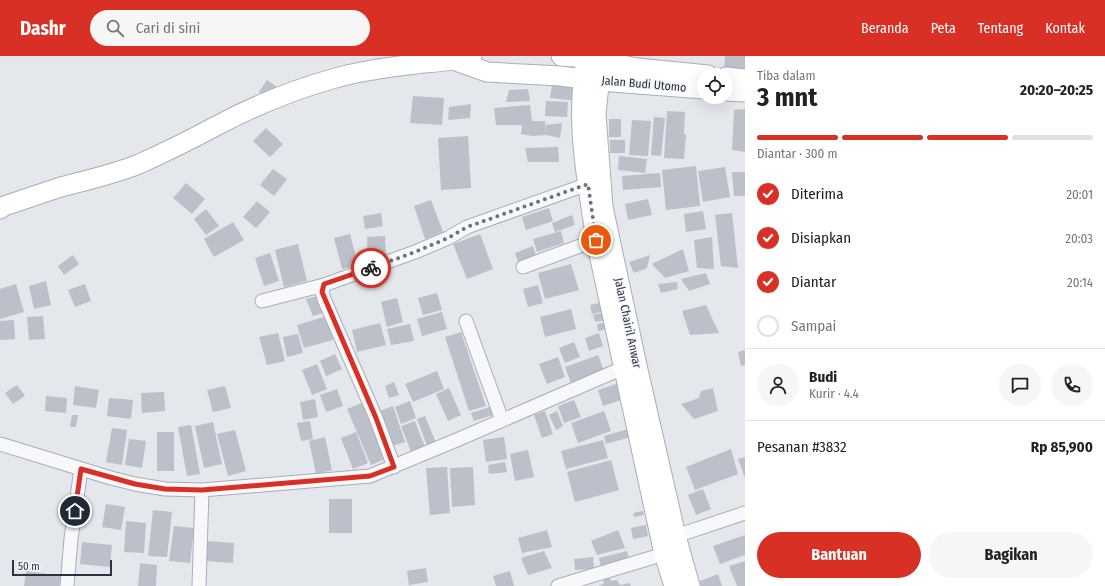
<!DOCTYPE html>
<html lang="id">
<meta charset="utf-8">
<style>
body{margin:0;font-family:"Fira Sans Condensed",sans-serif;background:#f6f6f6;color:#222;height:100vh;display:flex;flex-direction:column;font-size:15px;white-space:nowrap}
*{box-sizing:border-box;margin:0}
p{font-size:13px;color:#767676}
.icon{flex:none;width:22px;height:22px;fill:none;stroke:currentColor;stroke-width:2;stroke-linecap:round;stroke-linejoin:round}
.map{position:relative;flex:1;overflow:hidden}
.details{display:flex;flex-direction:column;background:#fff;width:360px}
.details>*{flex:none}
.controls{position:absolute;left:697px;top:12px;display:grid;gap:8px}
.controls a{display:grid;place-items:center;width:36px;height:36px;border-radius:50%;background:#fff;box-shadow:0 4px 16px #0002;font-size:20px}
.scale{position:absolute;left:12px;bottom:10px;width:100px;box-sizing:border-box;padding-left:4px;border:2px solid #2b3445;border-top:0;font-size:11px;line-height:14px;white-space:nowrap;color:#2b3445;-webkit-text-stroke:3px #f4f6f9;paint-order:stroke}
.pin{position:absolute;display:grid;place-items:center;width:34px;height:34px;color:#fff;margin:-17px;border:2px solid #fff;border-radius:50%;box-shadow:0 1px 4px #0007}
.courier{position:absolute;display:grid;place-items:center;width:40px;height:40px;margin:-20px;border:3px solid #d93025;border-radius:50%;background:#fff;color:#222;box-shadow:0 1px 5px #0007}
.overview em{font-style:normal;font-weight:700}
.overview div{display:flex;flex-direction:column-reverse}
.overview{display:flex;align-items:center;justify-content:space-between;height:68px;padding:0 12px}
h1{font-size:26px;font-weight:700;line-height:30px}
.bar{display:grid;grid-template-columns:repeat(4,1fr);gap:6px 4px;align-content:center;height:48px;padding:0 12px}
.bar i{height:5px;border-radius:3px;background:#e0e0e0}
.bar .current{background:#d93025}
.bar p{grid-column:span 4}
.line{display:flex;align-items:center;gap:10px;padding:0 12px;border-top:1px solid #e0e0e0}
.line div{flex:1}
.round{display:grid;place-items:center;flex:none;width:42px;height:42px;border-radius:21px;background:#f6f6f6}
ol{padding:0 12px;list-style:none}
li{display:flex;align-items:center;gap:12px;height:44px}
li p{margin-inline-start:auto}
li .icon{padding:4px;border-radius:50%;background:#d93025;color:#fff;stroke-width:4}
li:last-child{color:#767676}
li i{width:22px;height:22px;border:2px solid #e0e0e0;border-radius:50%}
.primary-button{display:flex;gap:8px;margin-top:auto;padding:8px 12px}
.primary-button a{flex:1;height:46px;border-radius:24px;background:#d93025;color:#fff;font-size:16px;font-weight:700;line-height:46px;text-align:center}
.primary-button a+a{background:#f6f6f6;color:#222}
header{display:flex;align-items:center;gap:24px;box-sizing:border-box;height:56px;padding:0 20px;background:#d93025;color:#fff}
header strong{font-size:19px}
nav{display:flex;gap:22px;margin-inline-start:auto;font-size:14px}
.search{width:280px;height:36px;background:#f6f6f6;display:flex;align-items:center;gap:10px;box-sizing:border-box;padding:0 14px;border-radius:22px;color:#767676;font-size:15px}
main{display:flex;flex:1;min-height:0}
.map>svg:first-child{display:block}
.building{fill:#bbc0ca}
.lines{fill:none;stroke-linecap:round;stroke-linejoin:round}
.minor-casing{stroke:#a9aeb7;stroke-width:15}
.secondary-casing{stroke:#a9aeb7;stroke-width:21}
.minor{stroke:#f7f8fa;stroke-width:13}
.secondary{stroke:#fff;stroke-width:19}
.done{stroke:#6c737f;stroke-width:4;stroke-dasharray:0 7.2}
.route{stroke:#d93025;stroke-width:5}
.labels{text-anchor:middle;stroke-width:3;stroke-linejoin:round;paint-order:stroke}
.street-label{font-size:12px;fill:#2b3445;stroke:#f4f6f9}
</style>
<header>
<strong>Dashr</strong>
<div class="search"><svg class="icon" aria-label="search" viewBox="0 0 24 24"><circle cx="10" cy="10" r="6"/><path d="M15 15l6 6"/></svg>Cari di sini</div>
<nav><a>Beranda</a><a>Peta</a><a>Tentang</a><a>Kontak</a></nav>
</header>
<main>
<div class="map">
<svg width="745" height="530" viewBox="0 0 745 530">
<rect width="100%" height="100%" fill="#e4e7ec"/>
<path class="building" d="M725,0H745V16L724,15Z
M267,24L277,31L269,43L259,36Z
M579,28L578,45L550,42L552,29Z
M528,33L530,45L506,46L509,34Z
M413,40L444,42L442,69L410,67Z
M546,45L568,46L567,61L545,60Z
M471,48L470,62L448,64L449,51Z
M530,49L532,65H545L546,79L533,80L521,78L522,69H496L494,52Z
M745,53V96L732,94L734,54Z
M667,55L685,56L684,78L686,79L684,103L664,102Z
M654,61L665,62L661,100L651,99Z
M609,63H621V81H609Z
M632,64L651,65L648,100L629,99Z
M562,67L560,82L546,79V69Z
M266,72L283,88L270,101L253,85Z
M468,80L471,132L441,134L438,82Z
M610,84H625V97H610Z
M558,91L559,106H528L525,92Z
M619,100L647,103L645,117L618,114Z
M696,110L700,150L666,154L662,114Z
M725,111L730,141L703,146L698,115Z
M273,113L287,123L274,140L260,129Z
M732,116H745V140H734Z
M660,117L661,131L623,134L622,120Z
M186,127L205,143L192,158L173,142Z
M648,143L652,159L628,164L625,148Z
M431,144L443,176L425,183L414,150Z
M257,145L270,156L256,172L243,161Z
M549,152L553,165L526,174L522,161Z
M206,153L219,170L206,179L194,163Z
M703,155L706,173L686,176L684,158Z
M381,157L383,170L365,173L363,160Z
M732,157L738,212L721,210L715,159Z
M572,159L575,169L555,176L552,167Z
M233,166L244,184L214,201L204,183Z
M561,175L564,187L537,196L533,183Z
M350,178L358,209L342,213L334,182Z
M480,178L493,213L467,223L453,188Z
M385,180L386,202L368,203L367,181Z
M712,181L714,213L697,212L694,184Z
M298,188L307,225L284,231L275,194Z
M533,190L537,202L519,208L515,197Z
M683,193L689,215L665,222L652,208Z
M270,197L279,225L264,230L255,202Z
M73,199L79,208L64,219L58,210Z
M650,199L647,212L634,217L629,206Z
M571,208L579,234L545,243L538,217Z
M706,217L710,228L689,235L681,223Z
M46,225L51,249L34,253L29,230Z
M677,226L678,233L661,237L658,228Z
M16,228L24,256L0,263V233Z
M85,228L91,245L75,251L68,234Z
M538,229L543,247L528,251L523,233Z
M437,237L442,254L423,259L418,242Z
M317,240L323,257L313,260L306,243Z
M397,242L403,266L387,271L381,246Z
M604,246L606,255L592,258L590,249Z
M706,249L719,277L690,279L682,255Z
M571,253L576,273L545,281L540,261Z
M442,256L447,273L422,280L417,263Z
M606,256L607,264L595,266L593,259Z
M43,260L45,283L29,284L27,261Z
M327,260L333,284L304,292L297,269Z
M14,264L15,283L0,284V265Z
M607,266L608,273L598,275L597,268Z
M380,267L386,289L357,296L352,274Z
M410,268L414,285L391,289L387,273Z
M461,276L486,350L469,355L445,281Z
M278,277L285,305L267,309L259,281Z
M599,277L603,290L589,295L585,282Z
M298,278L303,297L287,301L283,281Z
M574,286L580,301L565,307L559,292Z
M745,294V309L741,310L738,296Z
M335,298L342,313L326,320L320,305Z
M598,299L604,315L571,327L565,311Z
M558,301L565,321L547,328L539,308Z
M317,308L327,333L312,339L302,314Z
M437,315L444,333L413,346L405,328Z
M394,326L399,339L389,342L385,330Z
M619,327L624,343L603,350L598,334Z
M17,329L25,340L13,348L5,337Z
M75,330L99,334L96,352L73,349Z
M225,330L231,352L213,356L207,334Z
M449,332L461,359L448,365L436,338Z
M713,332L718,355L694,363L681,348L699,342L701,335Z
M337,333L343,350L326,356L320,339Z
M164,336L165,355L142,357L141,337Z
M46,340L67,342L66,357L45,355Z
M109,342L133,344L131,363L107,360Z
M315,343L318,361L303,364L300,346Z
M574,344L581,361L564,367L558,350Z
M410,345L416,362L401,368L395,351Z
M364,346L387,402L371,409L347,353Z
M393,350L405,386L389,391L377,356Z
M490,351L493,359L474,365L471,357Z
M545,355L553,378L542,382L534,359Z
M557,355L563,370L556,374L549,359Z
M604,355L611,375L578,387L571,367Z
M72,359H78L76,371H70Z
M425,360L436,387L427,390L417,363Z
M310,365L313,383L301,385L297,367Z
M415,365L425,391L411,396L401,370Z
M213,366L222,408L204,412L195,370Z
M191,369L200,418L187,420L178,371Z
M112,372L127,374L122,409L106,406Z
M628,373L631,381L606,388L604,380Z
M235,374L246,415L228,420L217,378Z
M157,376H174V415H157Z
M356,376L368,407L353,413L341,382Z
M325,381L332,414L316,418L309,385Z
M504,381L507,403L486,406L483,384Z
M129,383L146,385L142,412L125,409Z
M603,384L608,402L566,413L561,395Z
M731,393L738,418L695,434L686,411Z
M528,394L534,421L515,425L510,398Z
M745,401V422L738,403Z
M611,404L619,434L575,446L567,416Z
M505,406L507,416L489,418L488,409Z
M447,411L450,457L430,459L426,412Z
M473,411L475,449L452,451L450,412Z
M703,433L711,453L696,459L688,439Z
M329,443H352V477H329Z
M106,448L125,451L121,474L102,471Z
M153,454L172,456L167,501L148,500Z
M643,455L644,459L634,461L633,457Z
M126,465L146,467L144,497L124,496Z
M646,469L648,480L633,483L631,472Z
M174,470L194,472L190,507L169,505Z
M547,474L552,491L522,497L518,482Z
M618,474L625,492L597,499L591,485Z
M745,479V499L720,508L713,490Z
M206,485L234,487L233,507L205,505Z
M82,486L112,489L110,511L80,508Z
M544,495L552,512L528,519L521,502Z
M627,495L629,504L601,511L599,502Z
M593,501L594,513L575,514L574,503Z
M745,505V530H737L729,510Z
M140,507L157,509L156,530H138Z
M426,512L428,526L409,529L407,515Z
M26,515L61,520L59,530H24Z
M510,515L514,530H496L493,520Z
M718,518L722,530H701L700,525Z
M609,519L611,525L617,524L620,529L629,527L631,530H599L604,527L602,521Z"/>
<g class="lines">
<defs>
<path id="minor" d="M523,211L596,184
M324,229L322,236L324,243L376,362L394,411
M262,245L324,229L415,196L448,182L467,171L588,128
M466,265L502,364
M0,388L111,422L135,428L165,433L202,434L370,420L459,383L623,312
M676,480L745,457
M67,530L71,483L81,413
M199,530L202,434
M558,530L664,498"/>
<path id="secondary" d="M561,0L587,2L637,12L708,19
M587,0C574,61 587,124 596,184L664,498L674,530
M602,0L596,58L603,151L638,314L676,480L690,530
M456,5L487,16L560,20L599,25L704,33
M726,21L745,23
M726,35L745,36
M0,153L4,150C23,144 42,137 61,131C87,124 115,118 139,108C166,96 192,83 218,69C254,50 293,34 332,23C359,15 388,11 416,8C435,6 454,5 472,0"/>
</defs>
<use href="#minor" class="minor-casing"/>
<use href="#secondary" class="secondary-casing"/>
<use href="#minor" class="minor"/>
<use href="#secondary" class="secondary"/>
</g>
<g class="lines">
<path class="done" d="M371,212L415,196L448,182L467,171L588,128L596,184"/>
<path class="route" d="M75,455L81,413L135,428L165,433L202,434L370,420L394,411L376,362L322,236L324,228L371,212"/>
</g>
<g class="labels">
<g class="street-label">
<text transform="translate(644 28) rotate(5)" y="4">Jalan Budi Utomo</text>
<text transform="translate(628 267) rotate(78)" y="4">Jalan Chairil Anwar</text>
</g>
</g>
</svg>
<div class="controls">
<a><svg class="icon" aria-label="locate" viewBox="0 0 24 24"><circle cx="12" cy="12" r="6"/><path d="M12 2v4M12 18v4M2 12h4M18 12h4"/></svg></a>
</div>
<div class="scale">50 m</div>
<div class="pin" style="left:596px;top:184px;background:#ea580c"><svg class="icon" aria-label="bag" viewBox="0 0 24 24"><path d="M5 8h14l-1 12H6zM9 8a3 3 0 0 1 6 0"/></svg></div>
<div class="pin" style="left:75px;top:455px;background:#1f2937"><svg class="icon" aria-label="home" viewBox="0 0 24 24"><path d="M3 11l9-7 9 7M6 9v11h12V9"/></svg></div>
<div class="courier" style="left:371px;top:212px"><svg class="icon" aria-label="bike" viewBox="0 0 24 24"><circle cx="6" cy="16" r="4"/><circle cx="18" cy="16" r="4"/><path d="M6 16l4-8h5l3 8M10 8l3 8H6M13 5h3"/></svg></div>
</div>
<section class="details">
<div class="overview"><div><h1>3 mnt</h1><p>Tiba dalam</p></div><em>20:20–20:25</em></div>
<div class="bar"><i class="current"></i><i class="current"></i><i class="current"></i><i></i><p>Diantar · 300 m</p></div>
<ol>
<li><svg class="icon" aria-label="check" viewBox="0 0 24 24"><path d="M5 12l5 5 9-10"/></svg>Diterima<p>20:01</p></li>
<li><svg class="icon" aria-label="check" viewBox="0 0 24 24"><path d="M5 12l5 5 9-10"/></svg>Disiapkan<p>20:03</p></li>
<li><svg class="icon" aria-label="check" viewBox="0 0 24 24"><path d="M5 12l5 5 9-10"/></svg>Diantar<p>20:14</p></li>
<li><i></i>Sampai</li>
</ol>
<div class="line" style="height:72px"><a class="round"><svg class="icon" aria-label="person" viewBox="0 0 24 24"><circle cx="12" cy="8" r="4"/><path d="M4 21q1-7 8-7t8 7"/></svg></a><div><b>Budi</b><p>Kurir · 4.4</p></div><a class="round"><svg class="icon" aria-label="chat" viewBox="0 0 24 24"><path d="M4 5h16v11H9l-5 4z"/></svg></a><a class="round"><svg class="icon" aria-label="phone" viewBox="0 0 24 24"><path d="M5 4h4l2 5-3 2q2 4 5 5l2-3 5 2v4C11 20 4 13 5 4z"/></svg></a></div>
<div class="line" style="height:52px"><div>Pesanan #3832</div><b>Rp 85,900</b></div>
<div class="primary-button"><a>Bantuan</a><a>Bagikan</a></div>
</section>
</main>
